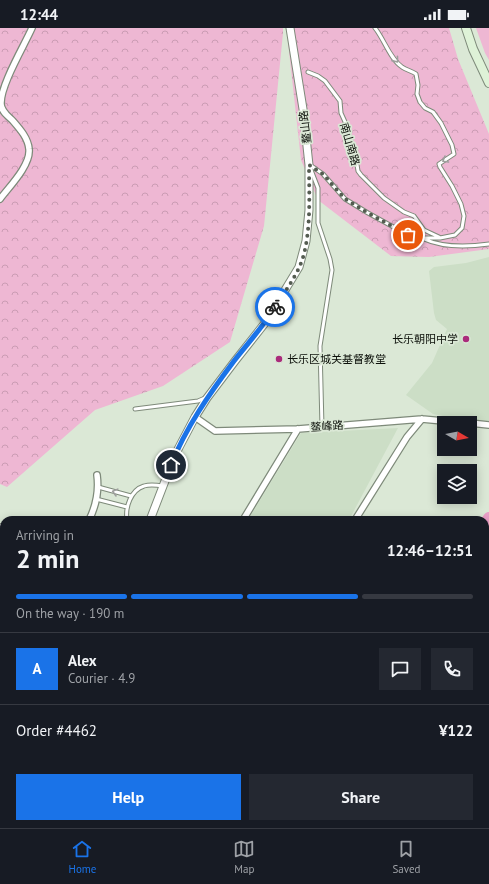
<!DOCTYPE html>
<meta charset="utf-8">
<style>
body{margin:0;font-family:"PT Sans","Noto Sans SC",sans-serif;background:#242831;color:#f1f3f6;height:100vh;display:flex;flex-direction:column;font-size:15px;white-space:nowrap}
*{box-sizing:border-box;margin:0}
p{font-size:13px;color:#9ea1a6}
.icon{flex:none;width:22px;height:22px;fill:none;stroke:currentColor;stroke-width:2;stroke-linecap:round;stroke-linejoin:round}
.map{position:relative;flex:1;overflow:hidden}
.side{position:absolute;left:0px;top:488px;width:489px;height:312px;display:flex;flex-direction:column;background:#171b24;border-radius:12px 12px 0 0;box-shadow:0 2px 10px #0003}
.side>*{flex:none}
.needle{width:26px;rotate:99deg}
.tools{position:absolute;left:437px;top:388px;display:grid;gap:8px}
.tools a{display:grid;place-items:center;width:40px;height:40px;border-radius:0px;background:#171b24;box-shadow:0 2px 10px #0003;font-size:20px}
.pin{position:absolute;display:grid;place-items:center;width:34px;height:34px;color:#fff;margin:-17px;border:2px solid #fff;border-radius:50%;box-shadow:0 1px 4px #0007}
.courier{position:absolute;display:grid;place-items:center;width:40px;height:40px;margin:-20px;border:3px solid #1a73e8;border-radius:50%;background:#fff;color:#222;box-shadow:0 1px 5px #0007}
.head em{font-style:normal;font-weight:700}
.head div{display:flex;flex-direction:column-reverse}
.head{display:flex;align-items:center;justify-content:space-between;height:68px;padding:0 16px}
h1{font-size:26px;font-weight:700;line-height:30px}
.bar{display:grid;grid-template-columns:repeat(4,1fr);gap:6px 4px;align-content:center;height:48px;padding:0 16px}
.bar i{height:5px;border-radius:3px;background:#363941}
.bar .current{background:#1a73e8}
.bar p{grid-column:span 4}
.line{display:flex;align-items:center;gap:10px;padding:0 16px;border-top:1px solid #363941}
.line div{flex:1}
.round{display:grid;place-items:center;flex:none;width:42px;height:42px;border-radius:0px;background:#242831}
.primary-button{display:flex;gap:8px;margin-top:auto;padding:8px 16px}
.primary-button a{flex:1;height:46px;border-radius:0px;background:#1a73e8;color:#fff;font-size:16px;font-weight:700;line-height:46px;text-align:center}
.primary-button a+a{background:#242831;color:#f1f3f6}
.status{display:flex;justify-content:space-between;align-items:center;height:28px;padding:0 20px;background:#171b24;direction:ltr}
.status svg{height:11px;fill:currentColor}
.tab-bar{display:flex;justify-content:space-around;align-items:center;height:56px;border-top:1px solid #363941;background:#171b24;font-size:11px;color:#9ea1a6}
.tab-bar a{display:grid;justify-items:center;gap:2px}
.tab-bar .current{color:#1a73e8}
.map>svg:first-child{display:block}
.built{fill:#ccdec6}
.green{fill:#eeb7d3}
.forest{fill:url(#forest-crowns)}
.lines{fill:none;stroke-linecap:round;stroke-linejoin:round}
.stream{stroke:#ea9fc7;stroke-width:2}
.river{stroke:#ea9fc7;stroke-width:12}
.service-casing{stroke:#7e8a7a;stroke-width:5}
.minor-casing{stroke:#7e8a7a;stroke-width:8}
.tertiary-casing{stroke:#7e8a7a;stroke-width:9}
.secondary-casing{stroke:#7e8a7a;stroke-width:10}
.service{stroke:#fff;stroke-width:3}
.minor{stroke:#fff;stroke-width:5.5}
.tertiary{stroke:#fff;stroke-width:7}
.secondary{stroke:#def2d7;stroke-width:8}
.oneway{stroke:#9e9f9d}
.done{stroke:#545c51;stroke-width:4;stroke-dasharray:0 7.2}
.route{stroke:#1a73e8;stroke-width:5}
.poi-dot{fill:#aa2b7b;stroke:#dbe8d6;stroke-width:1.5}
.labels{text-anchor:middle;stroke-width:3.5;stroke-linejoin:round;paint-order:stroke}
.street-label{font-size:11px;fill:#0c100a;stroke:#dbe8d6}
.poi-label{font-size:11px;fill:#0c100a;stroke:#dbe8d6;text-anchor:end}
</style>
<div class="status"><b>12:44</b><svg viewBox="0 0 49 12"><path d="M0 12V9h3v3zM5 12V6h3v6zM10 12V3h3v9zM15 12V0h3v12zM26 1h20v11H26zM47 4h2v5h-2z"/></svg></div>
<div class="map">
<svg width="489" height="800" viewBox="0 0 489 800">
<defs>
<pattern id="forest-crowns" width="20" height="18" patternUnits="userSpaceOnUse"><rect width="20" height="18" fill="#eeb7d3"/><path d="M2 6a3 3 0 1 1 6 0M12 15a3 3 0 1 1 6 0" fill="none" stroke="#cb9cb4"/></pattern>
</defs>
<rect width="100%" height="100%" fill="#dbe8d6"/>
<path class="built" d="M489,229V395L473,394L433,386L406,367L432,335L447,301L436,292L434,285L429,243L434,239L466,235Z
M398,400L349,492H248L301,405Z"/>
<path class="green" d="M476,0H489V32L485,25Z"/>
<path class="forest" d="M0,0H283V5L264,198L230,314L163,358L95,382L7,459L0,456Z
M289,0H449L458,31L489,106V221L429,229L391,228L318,172L301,132L287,5Z"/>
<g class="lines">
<path class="stream" d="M485,757L489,756"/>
<path class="river" d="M485,496L489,490"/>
<defs>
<path id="service" d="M308,44L318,48L325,53L340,73L341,85L346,96L356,130L358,143L361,147L384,170L404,184L414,188L424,202L439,209
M310,137L323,146L345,171L368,185L408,207L422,210H440L455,207L462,200L464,188L461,176L452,158L440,139L439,136L454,126L452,117L441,95L433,84L425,80L420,74L417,66L418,57L416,46C412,43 406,42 402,39C390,31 384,11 375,0
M311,142L318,160V195L330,231L332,242L320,318L322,399
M424,211C444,220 467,219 489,216
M135,381L198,373L205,370
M98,459L131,468
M96,471L127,479
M127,492C125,479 131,462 144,458C150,456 157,457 163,458"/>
<path id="minor" d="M0,171C9,159 31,137 29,121C28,110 20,101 13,93C8,88 1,83 1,76C0,58 24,18 32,0
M195,389L215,403L298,401L422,391L464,395
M470,395L489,397
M89,492C96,478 99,462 97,447
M243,492L298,401
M355,492L407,409L422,391
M0,499L4,511
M0,567L4,565
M0,736L4,733
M0,786H4
M33,796L34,800
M189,796L190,800
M339,796L341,800"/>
<path id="tertiary" d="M150,492L175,427L195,389L207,370L235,333L265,295L299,239L306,213L309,182V137L303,81L290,0
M0,629L4,627"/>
<path id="secondary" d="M466,0L473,21L489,55
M485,642L489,638
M140,800L153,796"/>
</defs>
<use href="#service" class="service-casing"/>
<use href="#minor" class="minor-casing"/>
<use href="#tertiary" class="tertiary-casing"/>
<use href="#secondary" class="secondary-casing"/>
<use href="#service" class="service"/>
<use href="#minor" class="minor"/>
<use href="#tertiary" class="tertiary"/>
<use href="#secondary" class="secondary"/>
</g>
<defs><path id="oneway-chevron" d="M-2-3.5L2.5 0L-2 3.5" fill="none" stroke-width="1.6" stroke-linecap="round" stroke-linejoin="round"/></defs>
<g class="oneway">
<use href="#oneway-chevron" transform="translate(396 32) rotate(51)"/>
<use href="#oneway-chevron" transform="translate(445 132) rotate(150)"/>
<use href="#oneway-chevron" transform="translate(115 464) rotate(-165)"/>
</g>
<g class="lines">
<path class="done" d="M275,279C283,267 292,254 299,240C312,212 309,167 309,137L323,146L345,171L368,185L408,207"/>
<path class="route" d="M171,437C186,399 210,365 234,333C248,315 263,299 275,279"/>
</g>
<g class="poi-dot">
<circle cx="466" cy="311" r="4"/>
<circle cx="279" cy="331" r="4"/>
</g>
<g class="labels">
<g class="street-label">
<text transform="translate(305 99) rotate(-97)" y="4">鳌山路</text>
<text transform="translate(350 116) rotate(74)" y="4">南山南路</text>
<text transform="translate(327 398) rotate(-4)" y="4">鳌峰路</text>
</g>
<g class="poi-label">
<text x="458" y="315">长乐朝阳中学</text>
<text x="287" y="335" text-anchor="start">长乐区城关基督教堂</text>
</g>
</g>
</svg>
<div class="tools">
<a><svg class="needle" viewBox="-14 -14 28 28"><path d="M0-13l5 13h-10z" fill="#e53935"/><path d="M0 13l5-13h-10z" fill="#9ea1a6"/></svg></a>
<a><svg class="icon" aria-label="layers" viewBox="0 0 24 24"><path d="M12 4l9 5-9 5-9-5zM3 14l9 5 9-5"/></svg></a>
</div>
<div class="pin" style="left:408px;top:207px;background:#ea580c"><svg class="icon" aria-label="bag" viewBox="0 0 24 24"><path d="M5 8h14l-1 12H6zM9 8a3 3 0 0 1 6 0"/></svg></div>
<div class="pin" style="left:171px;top:437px;background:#1f2937"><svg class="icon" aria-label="home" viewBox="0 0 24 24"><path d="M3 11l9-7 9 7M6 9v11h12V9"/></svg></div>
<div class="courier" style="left:275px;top:279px"><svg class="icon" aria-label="bike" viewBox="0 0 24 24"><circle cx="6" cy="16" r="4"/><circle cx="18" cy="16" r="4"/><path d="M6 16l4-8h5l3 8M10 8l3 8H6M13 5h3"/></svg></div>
<section class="side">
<div class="head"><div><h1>2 min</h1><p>Arriving in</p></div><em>12:46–12:51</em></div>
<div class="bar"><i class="current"></i><i class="current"></i><i class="current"></i><i></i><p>On the way · 190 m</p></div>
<div class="line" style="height:72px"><b class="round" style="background:#1a73e8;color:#fff">A</b><div><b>Alex</b><p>Courier · 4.9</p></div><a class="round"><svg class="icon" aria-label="chat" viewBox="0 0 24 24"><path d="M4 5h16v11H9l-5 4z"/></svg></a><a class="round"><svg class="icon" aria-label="phone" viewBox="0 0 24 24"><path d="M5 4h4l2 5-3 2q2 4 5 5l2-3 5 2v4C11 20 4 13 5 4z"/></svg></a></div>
<div class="line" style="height:52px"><div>Order #4462</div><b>¥122</b></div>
<div class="primary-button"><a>Help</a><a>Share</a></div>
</section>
</div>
<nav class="tab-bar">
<a class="current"><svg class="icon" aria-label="home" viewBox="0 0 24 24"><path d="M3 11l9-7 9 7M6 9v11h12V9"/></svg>Home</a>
<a><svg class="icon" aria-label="map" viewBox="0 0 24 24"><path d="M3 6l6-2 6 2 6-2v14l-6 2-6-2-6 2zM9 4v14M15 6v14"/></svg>Map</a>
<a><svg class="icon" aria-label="saved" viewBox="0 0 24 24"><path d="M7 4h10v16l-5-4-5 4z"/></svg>Saved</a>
</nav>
